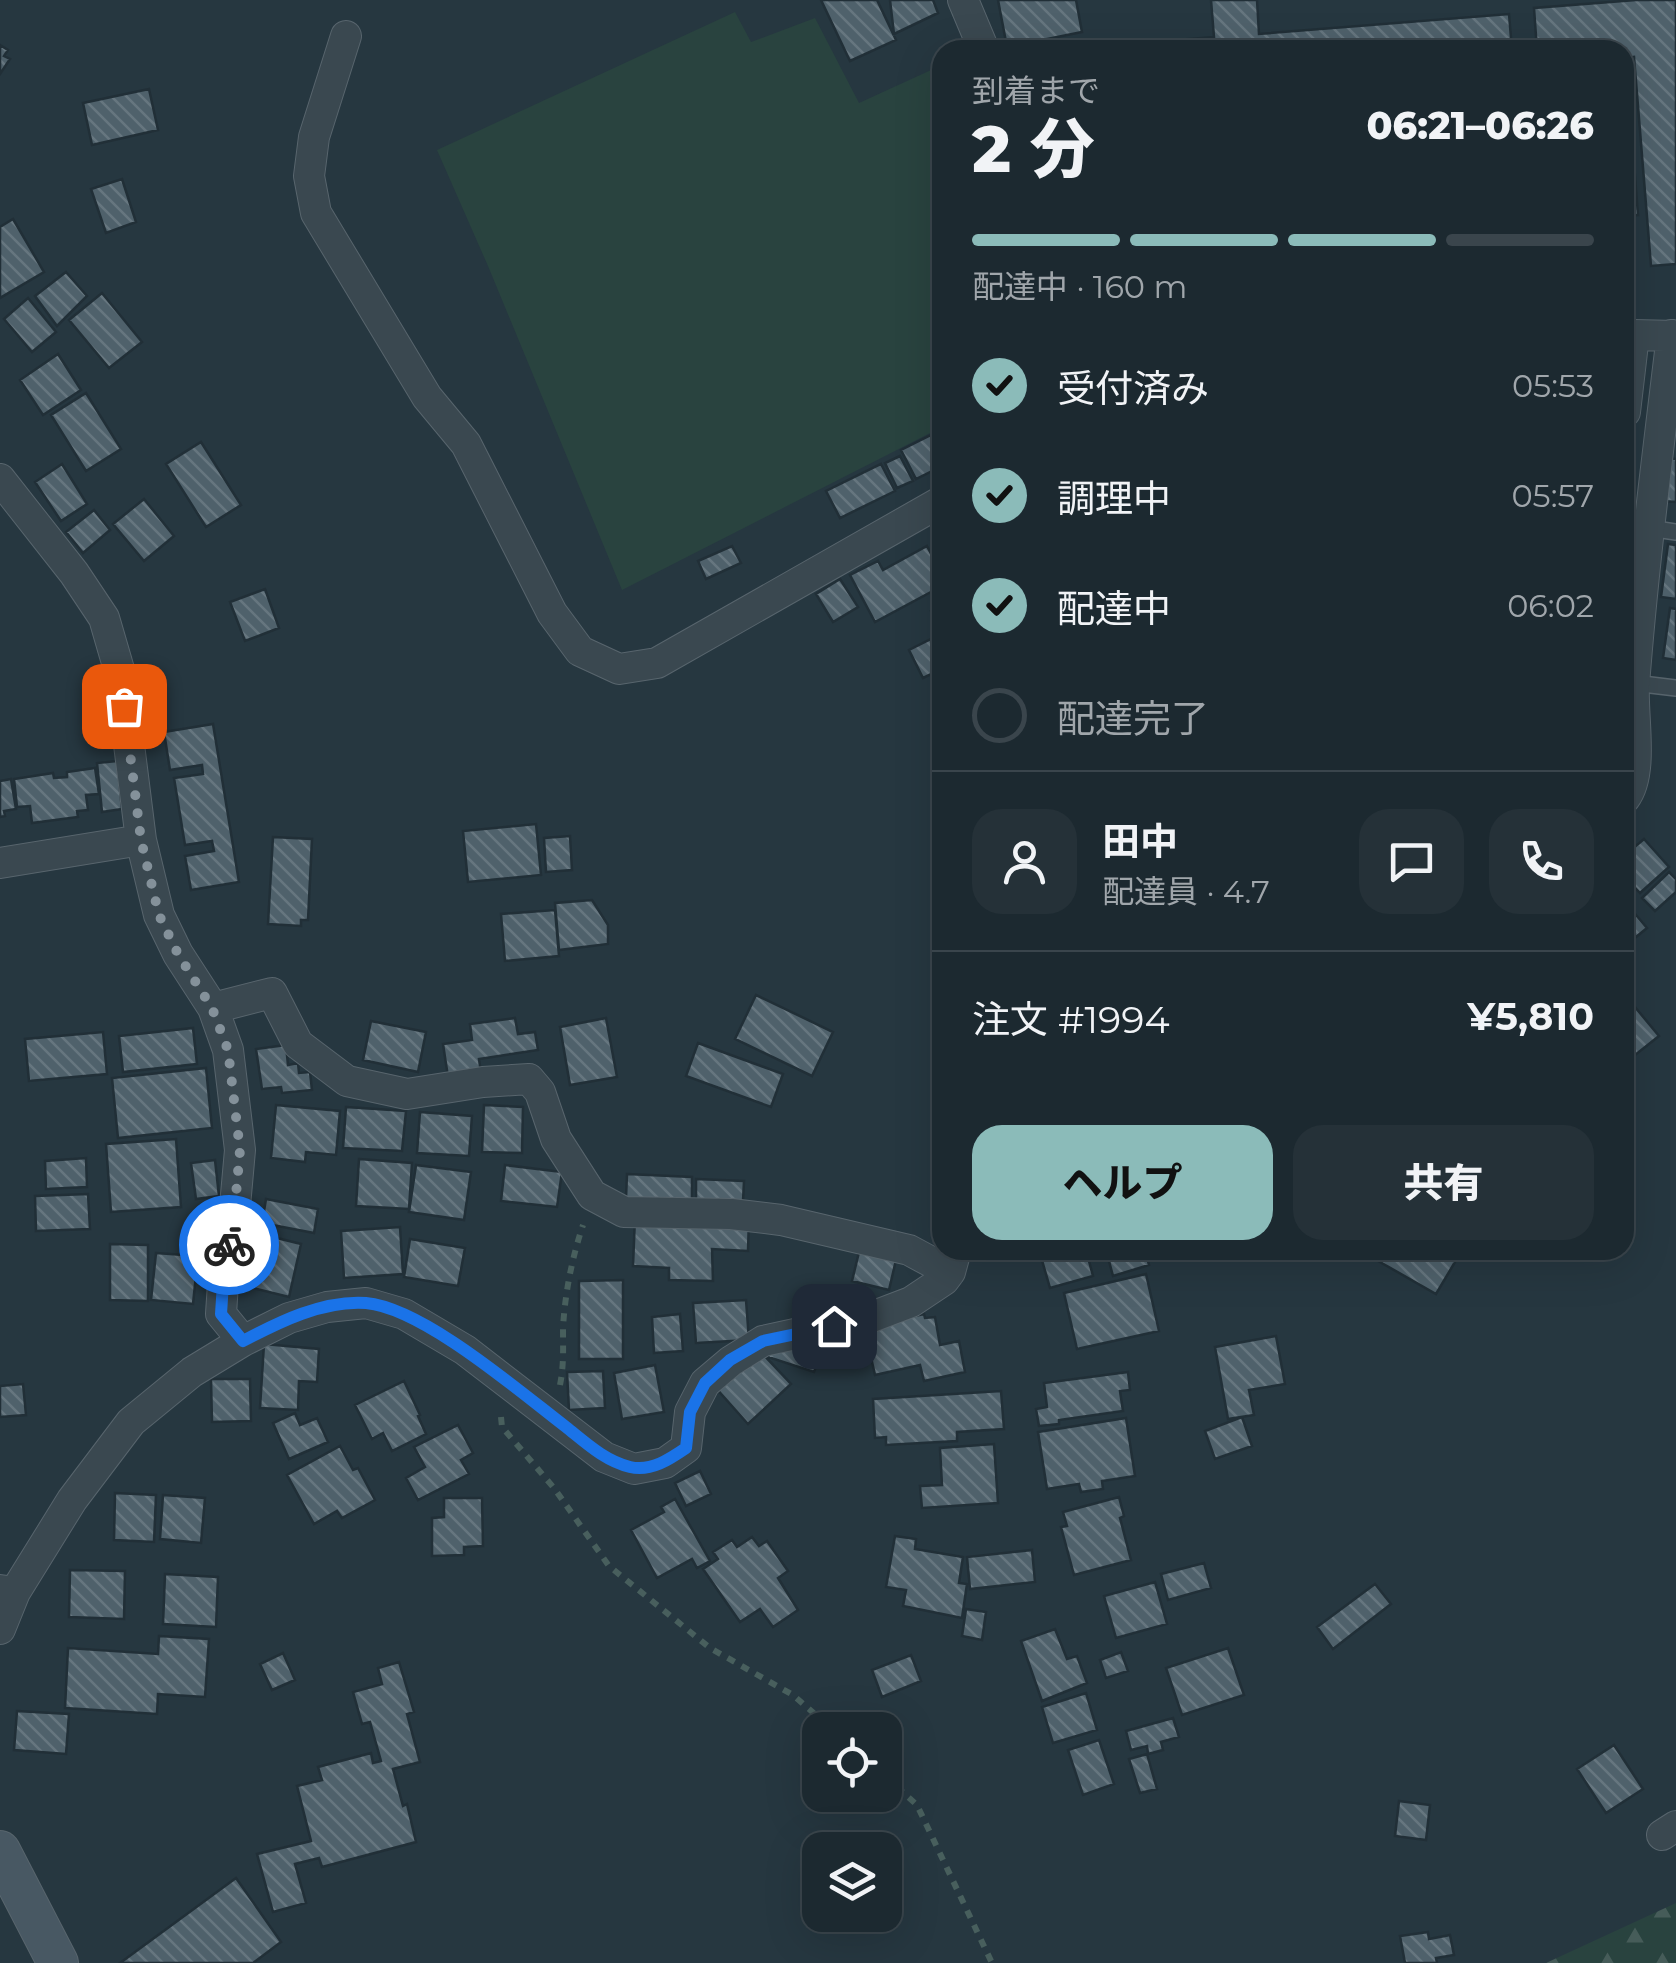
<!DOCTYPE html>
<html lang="ja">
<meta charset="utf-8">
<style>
body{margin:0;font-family:Montserrat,"Noto Sans JP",sans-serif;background:#253138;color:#f1f3f6;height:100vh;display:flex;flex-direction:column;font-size:38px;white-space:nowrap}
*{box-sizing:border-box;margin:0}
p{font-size:32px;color:#a0a6ab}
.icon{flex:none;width:55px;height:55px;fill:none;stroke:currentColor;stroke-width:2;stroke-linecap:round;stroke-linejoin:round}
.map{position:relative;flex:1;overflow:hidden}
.drawer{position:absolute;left:932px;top:40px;width:702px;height:1220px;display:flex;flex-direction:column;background:#1c2930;border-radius:30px;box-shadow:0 10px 40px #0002,0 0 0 2px #3a454c}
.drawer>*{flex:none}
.fabs{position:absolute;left:802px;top:1712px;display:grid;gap:20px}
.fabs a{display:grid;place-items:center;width:100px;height:100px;border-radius:20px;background:#1c2930;box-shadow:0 10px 40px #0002,0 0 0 2px #3a454c;font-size:50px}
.pin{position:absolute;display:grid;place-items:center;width:85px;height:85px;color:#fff;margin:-42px;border-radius:20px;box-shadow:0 5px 15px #0006}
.courier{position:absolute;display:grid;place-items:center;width:100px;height:100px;margin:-50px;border:8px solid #1a73e8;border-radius:50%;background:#fff;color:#222;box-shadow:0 2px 12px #0007}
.head em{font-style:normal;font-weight:800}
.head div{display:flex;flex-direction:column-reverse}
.head{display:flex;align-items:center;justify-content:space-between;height:170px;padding:0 40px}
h1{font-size:65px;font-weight:800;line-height:75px}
.bar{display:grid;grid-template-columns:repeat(4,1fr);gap:15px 10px;align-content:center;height:120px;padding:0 40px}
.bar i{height:12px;border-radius:8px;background:#3a454c}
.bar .active{background:#8bbbb9}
.bar p{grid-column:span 4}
.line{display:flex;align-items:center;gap:25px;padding:0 40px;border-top:2px solid #3a454c}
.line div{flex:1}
.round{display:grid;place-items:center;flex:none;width:105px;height:105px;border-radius:30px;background:#253138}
ol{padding:0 40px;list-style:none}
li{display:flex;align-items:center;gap:30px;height:110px}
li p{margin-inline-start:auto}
li .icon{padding:10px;border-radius:50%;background:#8bbbb9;color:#111;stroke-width:4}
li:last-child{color:#a0a6ab}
li i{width:55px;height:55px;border:5px solid #3a454c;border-radius:50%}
.action{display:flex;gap:20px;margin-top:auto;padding:20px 40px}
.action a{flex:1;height:115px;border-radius:30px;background:#8bbbb9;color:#111;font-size:40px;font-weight:800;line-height:115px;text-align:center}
.action a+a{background:#253138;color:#f1f3f6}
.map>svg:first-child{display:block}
.forest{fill:url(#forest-firs)}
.garden{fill:#29433f}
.building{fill:url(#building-back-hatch);stroke:#212f37;stroke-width:2.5}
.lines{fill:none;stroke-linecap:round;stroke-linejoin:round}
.lane-casing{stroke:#58656d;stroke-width:18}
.street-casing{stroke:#58656d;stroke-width:32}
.secondary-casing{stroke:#58656d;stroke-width:42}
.path{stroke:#485f5d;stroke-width:6;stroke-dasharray:8 8;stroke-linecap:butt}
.lane{stroke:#3a4850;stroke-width:15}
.street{stroke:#3a4850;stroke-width:30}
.secondary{stroke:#485863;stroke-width:40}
.done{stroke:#84919a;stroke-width:10;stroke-dasharray:0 18}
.route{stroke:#1a73e8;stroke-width:12}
</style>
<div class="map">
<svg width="1676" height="1963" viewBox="0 0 1676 1963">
<defs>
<pattern id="forest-firs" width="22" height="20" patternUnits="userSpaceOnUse" patternTransform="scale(2.5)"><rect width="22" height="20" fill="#29433f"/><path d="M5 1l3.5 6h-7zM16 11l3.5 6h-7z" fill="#465c59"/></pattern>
<pattern id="building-back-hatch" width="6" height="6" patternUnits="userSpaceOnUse" patternTransform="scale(2.5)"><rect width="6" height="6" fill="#4f616b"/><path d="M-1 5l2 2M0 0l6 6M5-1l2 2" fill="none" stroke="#66767f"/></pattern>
</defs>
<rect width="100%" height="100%" fill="#263740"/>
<path class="forest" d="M1676,1903V1963H1546Z"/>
<path class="garden" d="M735,12L751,42L815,18L859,103L942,65V427L622,590L488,266L437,150Z"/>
<path class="building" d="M821,0H877L896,40L850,61Z
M890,0H933L938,13L894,34Z
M998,0H1076L1082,32L1007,47Z
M1211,0H1257L1259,34L1509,14L1512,50H1130V44L1214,37Z
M1636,0H1676V264L1651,266L1634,57L1625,58V50H1537L1534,8Z
M0,45L8,50L4,56L10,59L0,74Z
M149,89L158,130L92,145L83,103Z
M1625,124H1631L1638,215L1625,216Z
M122,179L136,222L106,233L91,189Z
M13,219L44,272L0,298V227Z
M66,272L87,296L57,326L35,296Z
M102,293L142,342L109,368L69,320Z
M28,298L56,332L32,352L4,319Z
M58,354L81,390L43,415L20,380Z
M86,393L121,449L86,471L51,415Z
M931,435L942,460V466L916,479L901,450Z
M201,442L241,505L206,527L166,464Z
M900,456L913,481L897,488L885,463Z
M1669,458L1676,459V502L1663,501Z
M62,464L87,504L61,521L35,482Z
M881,464L895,491L840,518L826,491Z
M144,499L174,536L144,561L113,524Z
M94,510L110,530L83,553L66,532Z
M1668,544L1676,545V599L1661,597Z
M732,546L741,563L706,579L698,561Z
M927,546L942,575V586L875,622L850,575L878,561L883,570Z
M840,579L858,607L833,622L816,594Z
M265,589L279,628L245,641L230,602Z
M942,605V632L931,611Z
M1670,608L1676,609V660L1663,658Z
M935,637L942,651V669L923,678L909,650Z
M213,724L239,882L191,890L185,856L214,851L212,841L185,845L174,778L203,774L202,765L170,770L164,732Z
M117,761L122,809L102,812L97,763Z
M95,768L99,794L86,795L88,810L77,811L78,817L32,823L30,806L17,807L14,779L53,773L54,778L67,777V772Z
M11,779L16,809L4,811L5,816L0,817V781Z
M536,824L541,875L468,882L463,831Z
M570,836L572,870L546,872L544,838Z
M273,837L312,839L308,920H301V926L268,924Z
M1644,839L1669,867L1640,893L1625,877V855Z
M1669,872L1676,879V892L1655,911L1642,898Z
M592,900L608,925V944L559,950L555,903Z
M1625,902L1647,928L1625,946Z
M555,910L559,956L505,961L501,914Z
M756,995L833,1032L812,1076L735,1039Z
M1625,995L1659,1036L1625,1063Z
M515,1018L518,1034L535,1032L538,1050L479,1059L481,1073L448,1077L443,1044L472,1040L470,1024Z
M606,1018L617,1077L570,1085L560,1027Z
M371,1021L426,1032L418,1072L363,1060Z
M193,1028L197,1064L123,1072L119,1036Z
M103,1032L107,1074L29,1081L25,1039Z
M698,1043L783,1074L771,1107L686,1076Z
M286,1045L288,1065L298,1063L299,1073L310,1072L312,1090L282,1093L281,1087L262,1089L256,1049Z
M206,1068L212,1128L118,1138L112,1078Z
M276,1105L340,1111L336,1155L306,1152L305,1162L271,1158Z
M484,1105L523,1107L522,1153L482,1152Z
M346,1107L406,1111L402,1151L343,1148Z
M420,1112L472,1116L469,1156L417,1153Z
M176,1139L181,1207L111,1212L106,1144Z
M86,1158L87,1187L46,1189L45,1161Z
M359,1159L412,1163L409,1209L356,1206Z
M215,1160L219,1196L196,1199L191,1163Z
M416,1165L471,1172L464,1220L409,1212Z
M505,1165L562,1172L557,1207L501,1201Z
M627,1174L692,1177V1201L626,1198Z
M696,1179L744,1181L743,1201L696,1199Z
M88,1194L90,1229L36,1231L35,1196Z
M266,1199L318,1209L314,1233L262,1223Z
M635,1217L749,1218L748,1251L712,1249L713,1281L669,1280V1268L633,1266Z
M400,1227L403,1274L344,1278L341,1231Z
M257,1233L301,1244L289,1297L245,1286Z
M410,1239L465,1248L458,1286L404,1277Z
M110,1244L148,1245V1301L110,1300Z
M1039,1250H1086L1093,1276L1050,1288Z
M1106,1250H1145L1149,1265L1113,1276Z
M1368,1250H1434L1455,1262L1436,1294L1366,1254Z
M859,1252L896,1260L889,1290L852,1281Z
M156,1253L198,1256L193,1304L151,1300Z
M1146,1274L1159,1331L1077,1349L1064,1293Z
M623,1280V1359H579V1281Z
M746,1300L749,1340L696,1343L693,1303Z
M680,1314L683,1351L654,1353L652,1317Z
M924,1314L925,1318L935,1317L940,1345L959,1341L965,1372L924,1381L920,1365L875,1375L864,1327Z
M1276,1336L1285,1384L1249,1390L1254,1415L1228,1419L1215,1347Z
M774,1340L820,1356L814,1372L768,1357Z
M264,1344L319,1349L317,1382L299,1381L298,1410L260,1408Z
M761,1352L791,1384L748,1424L715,1387Z
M655,1365L664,1412L622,1419L614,1373Z
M603,1371L605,1408L569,1410L567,1372Z
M1128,1372L1130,1390L1120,1391L1123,1411L1059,1420V1424L1039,1426L1036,1409L1047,1407L1044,1383Z
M211,1379H250L251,1421L212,1422Z
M404,1381L420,1415L418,1416L426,1434L392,1451L383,1433L372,1439L355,1405Z
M23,1384L26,1415L0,1417V1386Z
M1001,1391L1004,1429L957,1432V1441L886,1445V1437L875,1438L873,1399Z
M295,1413L300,1425L317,1418L328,1442L289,1459L273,1423Z
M1242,1417L1252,1446L1215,1459L1205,1431Z
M1126,1418L1135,1476L1102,1481L1103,1489L1081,1492L1079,1484L1047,1489L1038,1432Z
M458,1425L473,1453L461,1460L469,1474L418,1500L406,1478L425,1467L414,1447Z
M994,1444L998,1503L922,1508L920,1486L942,1485L940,1448Z
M340,1446L353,1470L358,1468L375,1500L342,1518L337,1511L314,1524L287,1475Z
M700,1471L711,1494L686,1506L675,1483Z
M115,1493L156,1495L154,1542L114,1540Z
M163,1495L205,1498L201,1543L160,1539Z
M1119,1497L1124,1516L1120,1518L1131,1560L1074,1575L1061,1527L1067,1526L1063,1512Z
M444,1498H482L483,1546L464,1547V1555L432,1556V1518L444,1517Z
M675,1499L710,1561L697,1568L692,1559L657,1578L631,1530L664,1512L661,1507Z
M895,1536L916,1539L915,1549L963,1557L959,1583L967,1584L962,1618L903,1606L906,1590L886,1587Z
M752,1537L759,1546L767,1541L788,1571L778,1578L798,1610L773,1627L760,1609L740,1622L703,1569L718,1559L713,1552L732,1540L737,1547Z
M1032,1550L1035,1582L970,1589L967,1557Z
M1204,1563L1211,1588L1168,1600L1161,1574Z
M70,1570L125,1571L124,1619L69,1617Z
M165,1574L218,1577L216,1627L163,1624Z
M1155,1582L1167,1624L1116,1638L1104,1596Z
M1375,1584L1391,1604L1333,1649L1317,1627Z
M966,1609L986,1612L982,1640L962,1636Z
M1055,1629L1067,1659L1077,1656L1087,1683L1042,1701L1021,1641Z
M159,1636L209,1639L205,1697L158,1694L157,1714L65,1708L68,1648L158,1654Z
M1228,1648L1244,1695L1182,1715L1166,1668Z
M1121,1652L1128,1671L1106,1678L1100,1660Z
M283,1653L295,1680L272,1690L260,1664Z
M911,1655L921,1681L882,1697L872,1670Z
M399,1662L414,1712L407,1714L420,1762L393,1769L403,1806L407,1804L416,1842L322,1867L319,1858L295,1864L306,1903L273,1912L257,1854L311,1841L297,1786L322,1780L318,1767L371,1753L373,1763L381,1761L370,1722L362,1724L353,1692L382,1684L378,1668Z
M1086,1693L1097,1730L1053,1743L1042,1707Z
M17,1711L69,1714L66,1754L14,1750Z
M1173,1718L1179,1737L1161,1742L1163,1750L1148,1754L1147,1746L1131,1750L1126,1731Z
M1099,1740L1114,1784L1083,1795L1068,1750Z
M1614,1745L1643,1789L1606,1813L1577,1769Z
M1147,1754L1157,1789L1140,1793L1129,1759Z
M1399,1801L1430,1805L1426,1840L1395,1836Z
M236,1878L281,1942L253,1963H120Z
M1428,1932L1429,1939L1450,1935L1454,1955L1436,1958L1437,1963H1405L1400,1936Z"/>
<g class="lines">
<defs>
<path id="lane" d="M1649,528L1676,532
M1634,683L1676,688"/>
<path id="street" d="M963,0L984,50
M346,36L314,137L309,176L316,213L427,397L466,444L552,613L580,651L619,669L657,663L942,501
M1625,412L1634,335L1676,336
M0,479L74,573L104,618L120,673L141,840L159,915L178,954L213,1008L228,1050L240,1150L234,1217L224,1268L221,1314L243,1341
M1625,798C1644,773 1632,716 1634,685C1643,568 1658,452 1672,335
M0,863L141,840
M213,1008L272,993L298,1044L347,1081L407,1094L483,1082L529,1079L540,1092L556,1139L592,1195L624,1212L731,1214L781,1220L909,1250L950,1272L956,1250
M0,1590L15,1592L72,1500L131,1422L192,1372L243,1341L289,1318L327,1307L366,1303L404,1314L465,1350L604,1457L634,1469L665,1463L686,1448L690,1412L705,1383L731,1361L763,1341L869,1318L911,1302L944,1280L950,1272
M0,1629L15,1592
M1662,1835L1676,1826"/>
<path id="secondary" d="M0,1851L58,1963"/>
</defs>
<use href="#lane" class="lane-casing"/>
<use href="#street" class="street-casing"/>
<use href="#secondary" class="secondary-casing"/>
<path class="path" d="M560,1385C564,1365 563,1348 563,1328C565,1293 572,1258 583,1225
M501,1417L502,1427L554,1488L609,1566L710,1648L793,1695L833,1730
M885,1776L917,1805L992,1963"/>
<use href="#lane" class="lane"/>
<use href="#street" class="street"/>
<use href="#secondary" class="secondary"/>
</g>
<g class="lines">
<path class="done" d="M124,706L141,840L159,915L178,954L212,1008L228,1050L240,1150L234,1217L229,1245"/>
<path class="route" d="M229,1245L224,1268L221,1314L243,1341C279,1322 323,1300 366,1303C423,1308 519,1391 566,1427C586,1443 605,1461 630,1467C651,1472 670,1459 686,1448L690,1412L705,1383L730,1360L763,1341L834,1326"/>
</g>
</svg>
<div class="fabs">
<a><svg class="icon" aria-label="locate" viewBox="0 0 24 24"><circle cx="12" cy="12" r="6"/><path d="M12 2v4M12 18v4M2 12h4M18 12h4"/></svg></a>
<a><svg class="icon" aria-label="layers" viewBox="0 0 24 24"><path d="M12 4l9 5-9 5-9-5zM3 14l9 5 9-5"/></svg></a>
</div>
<div class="pin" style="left:124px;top:706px;background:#ea580c"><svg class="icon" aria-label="bag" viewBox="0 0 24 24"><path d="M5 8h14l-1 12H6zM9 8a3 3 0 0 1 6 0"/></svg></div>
<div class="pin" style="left:834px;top:1326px;background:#1f2937"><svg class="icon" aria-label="home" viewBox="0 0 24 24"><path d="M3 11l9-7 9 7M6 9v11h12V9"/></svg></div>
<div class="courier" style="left:229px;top:1245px"><svg class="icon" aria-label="bike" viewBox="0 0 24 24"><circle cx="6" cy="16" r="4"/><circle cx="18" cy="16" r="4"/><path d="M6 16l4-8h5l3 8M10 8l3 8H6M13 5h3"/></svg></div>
<section class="drawer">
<div class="head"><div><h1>2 分</h1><p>到着まで</p></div><em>06:21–06:26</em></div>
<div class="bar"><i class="active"></i><i class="active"></i><i class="active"></i><i></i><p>配達中 · 160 m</p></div>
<ol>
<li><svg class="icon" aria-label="check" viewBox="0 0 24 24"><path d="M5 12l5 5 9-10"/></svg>受付済み<p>05:53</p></li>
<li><svg class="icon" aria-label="check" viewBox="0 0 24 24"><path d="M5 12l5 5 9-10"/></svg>調理中<p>05:57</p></li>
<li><svg class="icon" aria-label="check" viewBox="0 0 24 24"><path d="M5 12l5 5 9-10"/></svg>配達中<p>06:02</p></li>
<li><i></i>配達完了</li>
</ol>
<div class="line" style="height:180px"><a class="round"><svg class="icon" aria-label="person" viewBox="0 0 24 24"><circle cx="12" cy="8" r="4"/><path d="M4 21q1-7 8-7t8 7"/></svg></a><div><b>田中</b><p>配達員 · 4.7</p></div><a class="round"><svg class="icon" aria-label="chat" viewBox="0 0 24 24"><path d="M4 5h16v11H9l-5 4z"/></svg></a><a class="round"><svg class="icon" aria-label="phone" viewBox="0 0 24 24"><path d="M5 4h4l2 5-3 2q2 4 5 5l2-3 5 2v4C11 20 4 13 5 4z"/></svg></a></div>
<div class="line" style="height:130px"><div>注文 #1994</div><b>¥5,810</b></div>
<div class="action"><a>ヘルプ</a><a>共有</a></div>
</section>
</div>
